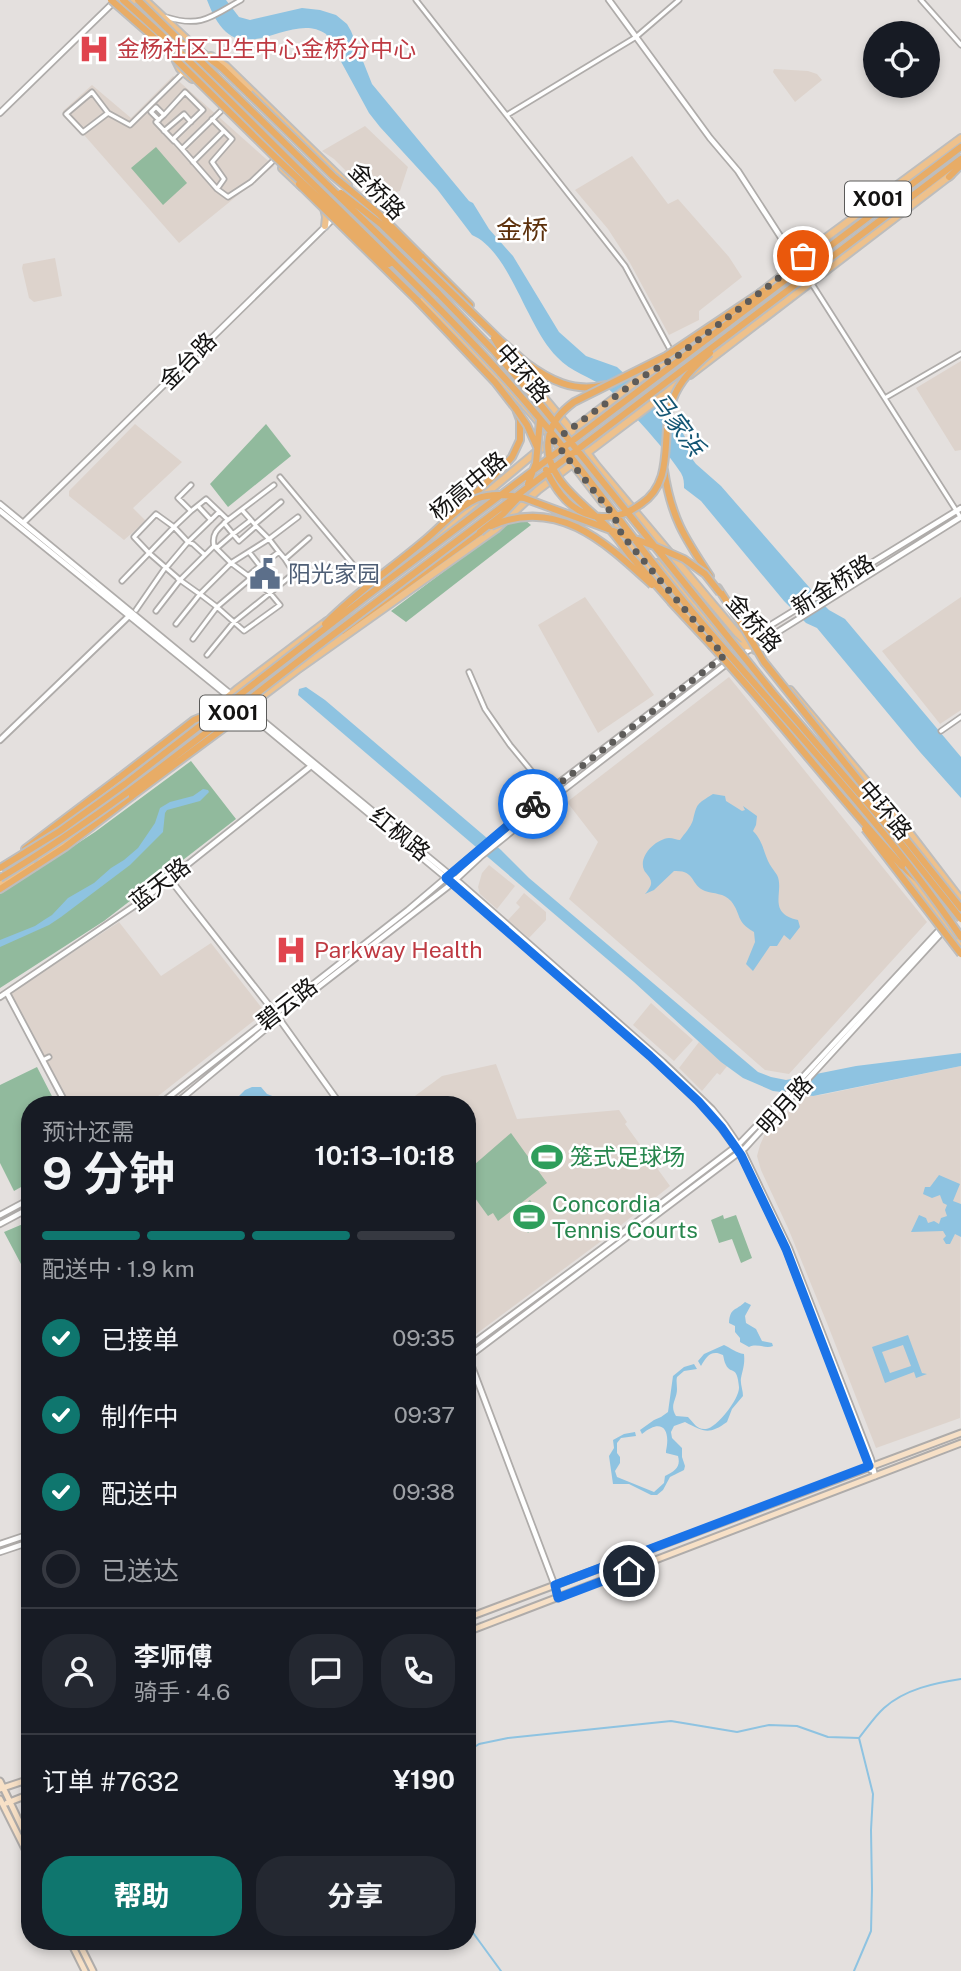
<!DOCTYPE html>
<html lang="zh">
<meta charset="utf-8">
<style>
body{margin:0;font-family:"Public Sans","Noto Sans SC",sans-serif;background:#242831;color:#f1f3f6;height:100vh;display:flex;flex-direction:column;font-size:26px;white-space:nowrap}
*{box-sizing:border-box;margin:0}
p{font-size:23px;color:#9ea1a6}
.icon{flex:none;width:38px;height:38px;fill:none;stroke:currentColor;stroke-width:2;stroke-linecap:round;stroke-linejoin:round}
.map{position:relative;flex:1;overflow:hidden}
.sheet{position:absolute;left:21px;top:1096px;width:455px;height:854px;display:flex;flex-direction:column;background:#171b24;border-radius:28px;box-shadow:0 4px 10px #0003}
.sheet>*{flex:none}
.tools{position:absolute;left:863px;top:21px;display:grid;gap:14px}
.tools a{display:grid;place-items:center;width:77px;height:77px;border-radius:50%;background:#171b24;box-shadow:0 4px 10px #0003;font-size:35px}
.pin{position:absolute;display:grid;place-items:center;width:60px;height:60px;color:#fff;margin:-30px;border:4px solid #fff;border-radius:50%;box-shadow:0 2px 7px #0007}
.courier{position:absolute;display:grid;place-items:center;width:70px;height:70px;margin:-35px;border:5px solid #1a73e8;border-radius:50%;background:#fff;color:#222;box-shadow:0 2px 9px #0007}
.summary em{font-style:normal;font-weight:700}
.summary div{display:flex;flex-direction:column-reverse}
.summary{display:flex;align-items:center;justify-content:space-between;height:119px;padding:0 21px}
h1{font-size:46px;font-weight:700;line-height:52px}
.bar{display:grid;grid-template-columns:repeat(4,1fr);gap:10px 7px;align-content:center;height:84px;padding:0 21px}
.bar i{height:9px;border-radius:5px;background:#363941}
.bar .current{background:#0f766e}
.bar p{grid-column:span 4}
.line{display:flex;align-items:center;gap:18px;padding:0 21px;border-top:2px solid #363941}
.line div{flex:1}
.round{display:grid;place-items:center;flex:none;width:74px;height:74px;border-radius:28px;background:#242831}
ol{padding:0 21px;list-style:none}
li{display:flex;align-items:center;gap:21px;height:77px}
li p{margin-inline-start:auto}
li .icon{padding:7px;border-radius:50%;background:#0f766e;color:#fff;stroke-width:4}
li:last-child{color:#9ea1a6}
li i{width:38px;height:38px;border:4px solid #363941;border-radius:50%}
.button{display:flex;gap:14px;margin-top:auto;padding:14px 21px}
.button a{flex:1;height:80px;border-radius:28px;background:#0f766e;color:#fff;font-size:28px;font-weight:700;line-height:80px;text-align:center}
.button a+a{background:#242831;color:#f1f3f6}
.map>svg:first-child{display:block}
.built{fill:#ddd3cc}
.green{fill:#91ba9d}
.water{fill:#8ec3e1;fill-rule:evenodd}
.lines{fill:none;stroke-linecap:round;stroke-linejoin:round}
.stream{stroke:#8ec3e1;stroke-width:2}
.minor-casing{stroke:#afacaa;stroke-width:7}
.tertiary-casing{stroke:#afacaa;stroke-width:8}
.secondary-casing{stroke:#afacaa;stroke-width:9}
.primary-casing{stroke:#bdbdbd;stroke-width:10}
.trunk-casing{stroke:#bdbdbd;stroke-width:10}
.minor{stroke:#fff;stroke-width:3.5}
.tertiary{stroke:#fff;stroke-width:4.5}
.secondary{stroke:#f7e0c6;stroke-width:5}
.primary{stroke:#eec18c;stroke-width:6}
.trunk{stroke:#e8ac66;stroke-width:6}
.primary-bridge-casing{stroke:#bdbdbd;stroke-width:10;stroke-linecap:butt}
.trunk-bridge-casing{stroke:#bdbdbd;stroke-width:10;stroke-linecap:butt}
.primary-bridge{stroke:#eec18c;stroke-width:6}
.trunk-bridge{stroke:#e8ac66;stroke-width:6}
.done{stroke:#5d5b59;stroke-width:7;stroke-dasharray:0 12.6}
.route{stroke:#1a73e8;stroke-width:9}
.labels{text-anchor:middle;stroke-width:5;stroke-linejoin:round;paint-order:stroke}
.shield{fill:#fff;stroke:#5a5a59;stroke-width:2}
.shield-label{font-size:21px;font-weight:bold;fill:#141312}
.health-label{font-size:23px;fill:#be3a42;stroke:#fff;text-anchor:start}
.street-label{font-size:23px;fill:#141312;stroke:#fff}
.service-label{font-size:23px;fill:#4e5e75;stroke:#fff;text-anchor:start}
.leisure-label{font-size:23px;fill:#27864d;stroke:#fff;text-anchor:start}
.water-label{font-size:24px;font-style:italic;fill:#135573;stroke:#fff}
.quarter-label{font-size:26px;fill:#5d310c;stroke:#fff}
</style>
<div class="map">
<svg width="961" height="1971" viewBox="0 0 961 1971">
<rect width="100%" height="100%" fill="#e4e0de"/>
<path class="built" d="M774,69L808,71L817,74L822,80L795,102L773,72Z
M173,76L274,166L179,243L63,111L92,85L131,118Z
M365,126L408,167L400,191L373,198L334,159L322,151Z
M632,156L668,204L678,199L729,257L742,277L699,311V320L669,335L630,263L608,229L575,190Z
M55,258L62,296L34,302L29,298L22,268L23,264Z
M961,361V450L955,451L916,388Z
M135,424L182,462L133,508L146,521L124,540L69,496V491Z
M585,597L654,695L598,733L538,625Z
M961,597V710L940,724L882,651Z
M729,677L927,922L789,1074L765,1070L569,899L598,842L567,802Z
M489,865L515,886L497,909L480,894L478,887L482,873Z
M524,893L546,912V920L529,938L508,920L520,907L516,903Z
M119,922L161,976L211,943L265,1012L148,1104H70L11,993Z
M651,1003L693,1040L674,1061L633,1025Z
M699,1042L728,1065L720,1075L717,1073L702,1091L679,1068Z
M496,1064L517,1119L619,1110L627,1122L625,1124L670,1186L600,1242L468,1340L467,1104H404L442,1076Z
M961,1066L960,1418L876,1448L827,1323L788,1228L761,1170L757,1156L760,1145L765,1134L805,1096L821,1095Z"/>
<path class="green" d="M156,147L187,183L163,205L131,168Z
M266,424L291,456L228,507L210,484Z
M519,515L531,525L406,622L391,611Z
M191,761L236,819L104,921L0,988V894L95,832Z
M37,1067L56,1104H30V1182L14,1191L0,1163V1085Z
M511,1133L547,1183L498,1221L493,1213L488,1216L467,1187V1171Z
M530,1200L545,1220L528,1233L513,1214Z
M723,1215L724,1219L736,1215L752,1258L741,1263L732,1239L719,1243L711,1220Z
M30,1221V1281L4,1232Z"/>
<path class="water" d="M207,0H226L239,17L250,20L302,8L320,10L336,15L347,24L351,31L372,84L469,201L473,203L489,229L513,256L559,332L586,356L617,367L666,412L681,430L685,437L690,456L696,464L721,486L809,587L818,599L829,610L845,619L961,757V798L920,752L817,628L806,623L784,601L701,501L684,488C684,483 684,478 681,473C666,450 644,427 626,407C620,401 614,393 607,388C590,377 571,372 557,357C526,326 510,251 472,235L437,189L380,127L369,113L326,34C294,12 251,60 223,29C215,20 211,10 207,0Z
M306,687L325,700L501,850L529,878L758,1072L771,1077L786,1080L856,1066L961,1053V1066L813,1096L773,1091L743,1078L721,1062L634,982L298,695L299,689Z
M203,789L208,790L209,792L200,801L167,810L165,813L163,832L130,865L61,917L49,925L0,947V940L35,926L44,920L52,915L68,898L94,883L111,868L124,860L138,848L155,823L160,808L170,802L193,796Z
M713,794L725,796L726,801L742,811L745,810L743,806L757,816L756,825L753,831C762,840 763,849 768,861C770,866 774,870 777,875C785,891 766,913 798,920L800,927L790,940L784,935L777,946H770L753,971L746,964L755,942L754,932C735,921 742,915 731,901C724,893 714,894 705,891C690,885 696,870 674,871L654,890L645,894C647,892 651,886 651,884C652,878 646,874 644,870C638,856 656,839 669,838C673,838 677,840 680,840C684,834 691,827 693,820C697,803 697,804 713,794Z
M252,1087H261L267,1094L275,1097L276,1104H231L245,1090Z
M939,1175L960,1184L953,1201L961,1204V1237L955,1234L950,1244H946L943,1239L946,1236L943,1231L911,1232L919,1215L926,1218L928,1223L934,1221L939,1224L941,1218L947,1216L945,1210L947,1205L943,1203L940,1195L932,1198L923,1194L925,1187H930Z
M745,1302L751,1305L745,1316L746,1323L756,1329L762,1341L772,1343L773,1346C765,1349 757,1343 749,1347L740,1342V1338L735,1332V1326L729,1323C730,1307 736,1311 745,1302Z
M908,1335L922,1373L927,1374L916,1378L914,1372L885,1383L872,1347ZM903,1345L911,1366L890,1373L882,1352Z
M724,1345C731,1348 736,1353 744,1354C745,1364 743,1369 741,1378C740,1384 743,1390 743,1396L732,1409L727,1422C709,1435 704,1432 685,1422L674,1426L671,1432L672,1438L682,1448V1457L685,1466L684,1470L670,1477L663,1490L657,1495H651L629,1484H613L609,1456L614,1448L613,1440L624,1434L635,1432L636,1436L621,1438L617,1443V1453L620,1457V1463L615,1471L617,1477L654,1492L664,1483L665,1476C675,1471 681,1467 678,1456L666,1453V1451C671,1428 661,1418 642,1434L640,1430L654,1420L661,1417L668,1412L673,1376L684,1367L694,1364L697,1369L684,1371L677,1377C676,1381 677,1385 677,1389C677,1400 669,1405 676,1416L688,1417C694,1423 697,1430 706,1429C717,1428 740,1398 739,1387C737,1364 731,1375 726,1365C724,1362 724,1358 723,1355C711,1349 706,1357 701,1366L698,1361L704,1354Z"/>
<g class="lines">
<path class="stream" d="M859,1738C867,1728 875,1716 884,1708C905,1689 935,1683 961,1679
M467,1752L479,1744L508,1738L671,1721L737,1732L769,1725L797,1726L828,1737L859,1738L873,1794L871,1830L872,1889L871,1931L854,1971
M467,1899L471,1905V1930L501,1971"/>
<defs>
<path id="minor" d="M416,0L625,266L672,353
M921,0L961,45
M166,17C201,28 211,17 241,0
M108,113L92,92L66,114L83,132L108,113L130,125L184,72
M164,115L156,122L174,141
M507,115L636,37L679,0
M159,120L151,112L156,107L164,115L185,92L203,110L173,139L182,149L223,109
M164,131L184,114L191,122
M182,149L217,189L224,179L212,162L232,139L212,119
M193,162L224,131
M217,189L228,197L251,182L274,160
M812,284L961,518
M885,398L961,354
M280,477L370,585
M191,485L178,498L191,511L174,527L156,514L134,537L149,553L174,527L188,542L219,512
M198,506L211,520
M242,510L251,520
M191,511L206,499L228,520C219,528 211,533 214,546L218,547L233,534L239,541L256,526L251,520L233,534L224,523L274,485
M255,524L281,502
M256,526L269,539L231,563L269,539
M279,552L285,559L309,538
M231,563L251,578L248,576L260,566L249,552
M260,566L279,552L269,539L298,517
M166,568L188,542L193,544L205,555
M180,580L201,595
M122,581L149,553L180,580L214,546L231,563L200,594L217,607L251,578L270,593L294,573L285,559
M136,610L165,568
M156,611L180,580L178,579
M176,624L200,594
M193,639L217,607L216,606
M207,655L234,622L270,593L280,605L244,631L217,607
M469,672L485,709L510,745L548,791
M941,731L961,717
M43,1060L49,1057"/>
<path id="tertiary" d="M609,0L710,138L738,171L811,284
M0,113L115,1
M0,504L460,883L663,1062L712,1109L725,1125L742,1150L789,1248L871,1459L875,1476
M0,511L229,697
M23,523L335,217
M748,639L961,508
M244,710L456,886L650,1056L709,1112L741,1155L786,1249L871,1470
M0,740L129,616
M169,878L275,1013L340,1104
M7,993L66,1104
M0,997L143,900L311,766
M160,1104L408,910L548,791L738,646
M175,1104L286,1012L450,885L480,857L553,798L725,665L961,517
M0,1215L30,1199
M0,1224L30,1208
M467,1348L601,1249L739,1144L773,1109L956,912
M468,1356L553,1581L558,1598
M467,1358L745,1148L944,930
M0,1544L30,1534
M0,1552L30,1542"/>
<path id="secondary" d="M467,1618L961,1433
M467,1632L961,1443
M0,1781L30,1844
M0,1789L30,1779
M0,1799L30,1859
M7,1803L30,1794
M70,1941L85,1971
M78,1941L93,1971"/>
<path id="primary" d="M116,0L138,20
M131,0L176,41
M145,0L196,48L209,66
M171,51L208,83
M211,56L226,66L348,185
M176,61L180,69L192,79
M287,162L316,192
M282,168L302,187
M324,208L326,217L325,226
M354,208L395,246
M342,213H345L354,217L402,264L414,270
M386,261C445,318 502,376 553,439C570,460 586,482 603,503
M760,293L794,266L808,251L961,138
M491,344L526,376L566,424L596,465L737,633L755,650
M690,375L951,175
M500,377L514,380L571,446
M662,396L681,381
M570,449L602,485
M614,516L622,535L724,656L734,659
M657,563L734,657
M358,597L403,563L536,452L579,425L642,377L675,357L723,321
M731,638L739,645L752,647
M790,690L909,832L961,900
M777,713L852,805
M232,719L297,670L496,529L538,490L633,418
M48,836L169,746L236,690L327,621
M41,859L111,808
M900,866L961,948
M0,884L32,865"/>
<path id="trunk" d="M196,48L222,68L249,94
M949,177L961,165
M903,203L961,159
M421,256L470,305
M809,262L961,147
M418,301L495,382L516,409L520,420V440L512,457L505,465L465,503
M525,362C549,380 574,393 605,385
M664,470C671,517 684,537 710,576
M718,588L744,628
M672,603L711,645
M342,631L480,532
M25,849L119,778
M902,866L919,881
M0,889L65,847L132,796"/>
</defs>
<use href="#minor" class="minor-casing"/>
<use href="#tertiary" class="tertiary-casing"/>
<use href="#secondary" class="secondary-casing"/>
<use href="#primary" class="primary-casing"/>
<use href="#trunk" class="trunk-casing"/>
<use href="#minor" class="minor"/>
<use href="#tertiary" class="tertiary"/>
<use href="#secondary" class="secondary"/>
<use href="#primary" class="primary"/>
<use href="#trunk" class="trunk"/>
<defs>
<path id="primary-bridge" d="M633,418L662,396"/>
<path id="trunk-bridge" d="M111,0L151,35L275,157L389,264
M123,0C186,55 245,117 305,176C381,251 460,325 530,407C588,474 638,548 695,615C785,721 883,822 961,937
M138,0L439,294L494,351L540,404L773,693L883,821L961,919
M249,94L333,176L379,214L421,256
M299,184L418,301
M341,193L382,225L500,340L524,361L533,376L539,402
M494,338L510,364
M516,409L527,425L537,447
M546,470C557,493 573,515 601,517C616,518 629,513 641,504C677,480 659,434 673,399C680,380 695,366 710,353
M528,484L536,463L540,420
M491,526C558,496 606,543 652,585
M480,532L503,514L520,496
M672,603C660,589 648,576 636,562C627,553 621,542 612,532C588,505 541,480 549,437C552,421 562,411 574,402L666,356L763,291
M325,624C355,593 392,568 425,540C442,526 456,508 476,499C492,493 508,495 524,498L654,546L684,559L705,574L720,593
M744,628L764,662L961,908
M711,645C777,717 836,794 902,866
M119,778L194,720L213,712
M132,796L228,725L236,712
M865,829L961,954
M0,868L60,831L125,784L367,596L809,262
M0,878C118,807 224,717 334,634C523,491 713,347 903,203"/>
</defs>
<use href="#primary-bridge" class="primary-bridge-casing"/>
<use href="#trunk-bridge" class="trunk-bridge-casing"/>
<use href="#primary-bridge" class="primary-bridge"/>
<use href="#trunk-bridge" class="trunk-bridge"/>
</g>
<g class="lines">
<path class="done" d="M533,804L724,656L622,535L614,516L554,441L642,377L676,357L766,288L794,266L803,256"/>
<path class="route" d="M533,804L446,878L650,1056L698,1101L722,1128L741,1155L786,1249L869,1466L555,1585L558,1598L629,1571"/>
</g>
<defs>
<symbol id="hospital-bare" viewBox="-9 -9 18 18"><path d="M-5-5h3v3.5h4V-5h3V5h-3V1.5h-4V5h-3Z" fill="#e0444e" stroke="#fff" stroke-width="2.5" paint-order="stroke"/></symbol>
<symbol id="civic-bare" viewBox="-9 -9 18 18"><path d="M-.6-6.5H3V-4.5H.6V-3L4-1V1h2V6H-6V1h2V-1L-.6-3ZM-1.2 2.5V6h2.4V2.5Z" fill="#5c6f8a" stroke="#fff" stroke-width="2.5" paint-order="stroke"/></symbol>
<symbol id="stadium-bare" viewBox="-9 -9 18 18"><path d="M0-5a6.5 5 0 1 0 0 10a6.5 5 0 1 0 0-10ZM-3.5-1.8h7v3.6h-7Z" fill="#2e9e5b" stroke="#fff" stroke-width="2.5" paint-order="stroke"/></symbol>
</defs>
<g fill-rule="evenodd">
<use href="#hospital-bare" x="72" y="27" width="44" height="44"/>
<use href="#civic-bare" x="243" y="552" width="44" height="44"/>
<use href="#hospital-bare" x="269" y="928" width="44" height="44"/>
<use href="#stadium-bare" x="525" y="1135" width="44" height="44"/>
<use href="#stadium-bare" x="507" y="1195" width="44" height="44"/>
</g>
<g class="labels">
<g class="shield">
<rect x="845" y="181.5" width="66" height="35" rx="5"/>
<rect x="200" y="695.5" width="66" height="35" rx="5"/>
</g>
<g class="shield-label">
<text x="878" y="206">X001</text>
<text x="233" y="720">X001</text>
</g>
<g class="health-label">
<text x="117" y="57">金杨社区卫生中心金桥分中心</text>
<text x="314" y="958">Parkway Health</text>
</g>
<g class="street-label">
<text transform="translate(377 191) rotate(46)" y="8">金桥路</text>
<text transform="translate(188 361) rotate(-45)" y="8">金台路</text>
<text transform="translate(523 373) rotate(49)" y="8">中环路</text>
<text transform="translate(468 486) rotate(-40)" y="8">杨高中路</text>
<text transform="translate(833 585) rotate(-32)" y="8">新金桥路</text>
<text transform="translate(754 623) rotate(48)" y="8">金桥路</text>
<text transform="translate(885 810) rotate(50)" y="8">中环路</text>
<text transform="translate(400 834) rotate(39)" y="8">红枫路</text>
<text transform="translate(160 884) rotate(-38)" y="8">蓝天路</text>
<text transform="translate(287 1004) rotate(-38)" y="8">碧云路</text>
<text transform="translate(785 1105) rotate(-48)" y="8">明月路</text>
</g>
<g class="service-label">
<text x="288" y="582">阳光家园</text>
</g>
<g class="leisure-label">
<text x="570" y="1165">笼式足球场</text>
<text x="552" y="1212">Concordia<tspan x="552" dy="26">Tennis Courts</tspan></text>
</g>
<g class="water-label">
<text transform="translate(677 424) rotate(53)" y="8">马家浜</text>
</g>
<g class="quarter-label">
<text x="522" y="239">金桥</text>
</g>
</g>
</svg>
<div class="tools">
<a><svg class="icon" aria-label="locate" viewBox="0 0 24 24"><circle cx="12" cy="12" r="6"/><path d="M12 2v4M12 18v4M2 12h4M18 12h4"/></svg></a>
</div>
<div class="pin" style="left:803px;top:256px;background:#ea580c"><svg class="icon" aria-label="bag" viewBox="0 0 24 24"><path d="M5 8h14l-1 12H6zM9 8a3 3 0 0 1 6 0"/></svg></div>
<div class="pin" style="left:629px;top:1571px;background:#1f2937"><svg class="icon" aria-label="home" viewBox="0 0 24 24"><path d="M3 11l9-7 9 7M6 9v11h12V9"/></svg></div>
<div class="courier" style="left:533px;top:804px"><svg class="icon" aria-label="bike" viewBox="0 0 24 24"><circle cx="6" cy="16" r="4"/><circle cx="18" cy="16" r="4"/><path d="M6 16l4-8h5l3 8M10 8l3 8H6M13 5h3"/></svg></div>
<section class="sheet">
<div class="summary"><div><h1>9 分钟</h1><p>预计还需</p></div><em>10:13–10:18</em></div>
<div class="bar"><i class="current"></i><i class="current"></i><i class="current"></i><i></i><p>配送中 · 1.9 km</p></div>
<ol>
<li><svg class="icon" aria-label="check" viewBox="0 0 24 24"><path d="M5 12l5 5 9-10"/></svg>已接单<p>09:35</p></li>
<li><svg class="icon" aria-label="check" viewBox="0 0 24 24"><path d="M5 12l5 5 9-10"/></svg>制作中<p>09:37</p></li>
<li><svg class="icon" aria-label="check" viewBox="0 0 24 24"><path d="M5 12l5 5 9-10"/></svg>配送中<p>09:38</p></li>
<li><i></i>已送达</li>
</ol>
<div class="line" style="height:126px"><a class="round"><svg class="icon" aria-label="person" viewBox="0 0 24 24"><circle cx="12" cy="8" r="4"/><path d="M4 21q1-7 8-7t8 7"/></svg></a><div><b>李师傅</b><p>骑手 · 4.6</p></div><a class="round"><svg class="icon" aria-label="chat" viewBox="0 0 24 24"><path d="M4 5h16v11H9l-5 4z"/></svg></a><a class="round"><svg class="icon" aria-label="phone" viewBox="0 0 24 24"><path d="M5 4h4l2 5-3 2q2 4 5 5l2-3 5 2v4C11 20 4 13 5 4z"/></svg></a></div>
<div class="line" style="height:91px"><div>订单 #7632</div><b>¥190</b></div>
<div class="button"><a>帮助</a><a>分享</a></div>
</section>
</div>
